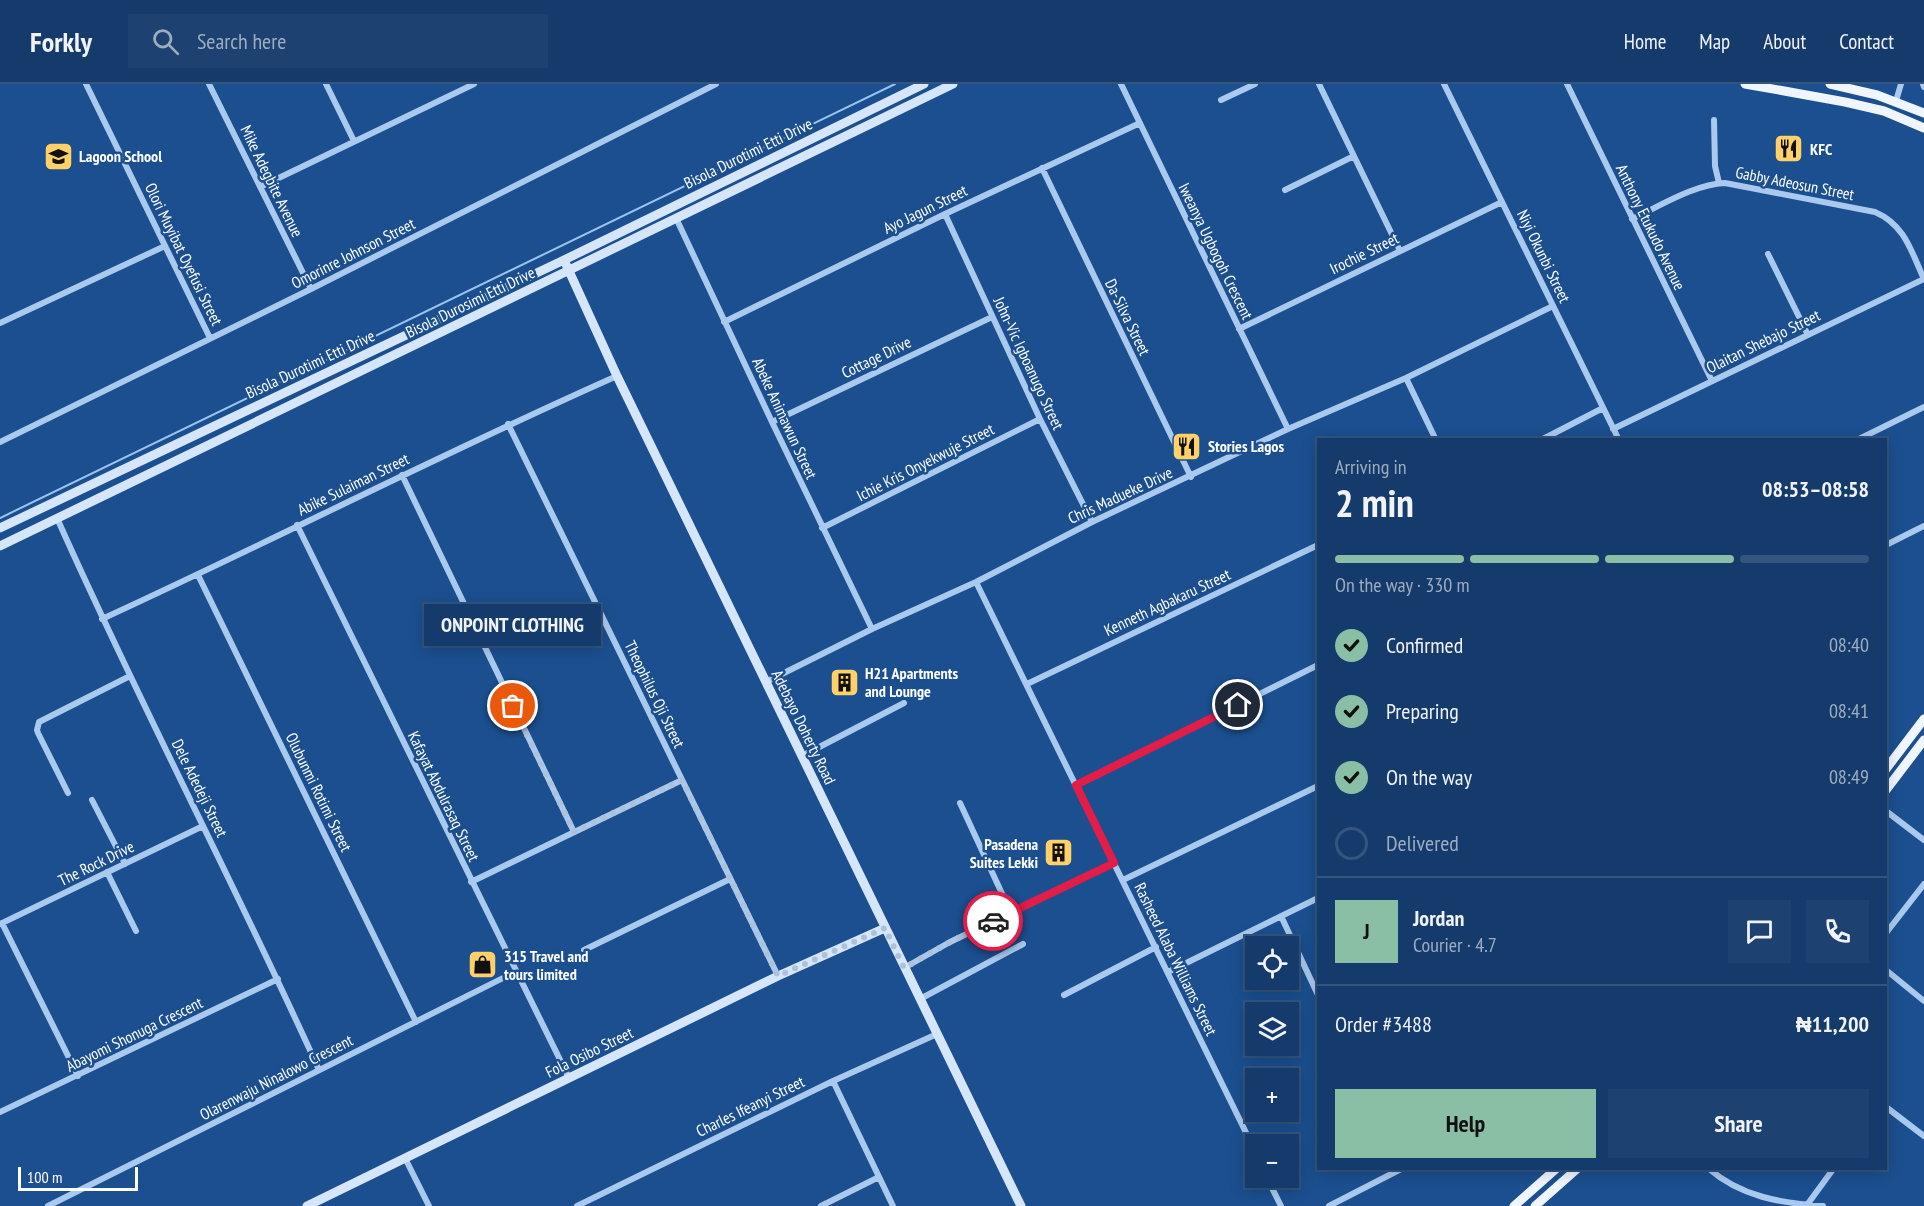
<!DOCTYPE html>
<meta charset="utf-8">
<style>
body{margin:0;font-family:"PT Sans Narrow",sans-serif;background:#1d4271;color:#f1f3f6;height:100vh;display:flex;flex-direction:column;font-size:22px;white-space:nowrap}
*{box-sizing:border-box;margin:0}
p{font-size:20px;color:#9dadc1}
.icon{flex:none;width:33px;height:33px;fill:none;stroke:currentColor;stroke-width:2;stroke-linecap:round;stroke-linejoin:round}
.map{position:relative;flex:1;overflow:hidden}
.sheet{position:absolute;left:1317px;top:354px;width:570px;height:732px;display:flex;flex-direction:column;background:#143b6b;border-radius:0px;box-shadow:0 3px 15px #0003,0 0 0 2px #33557e}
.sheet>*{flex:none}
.tools{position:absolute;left:1245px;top:852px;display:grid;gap:12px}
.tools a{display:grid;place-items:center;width:54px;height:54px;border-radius:0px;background:#143b6b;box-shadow:0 3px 15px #0003,0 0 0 2px #33557e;font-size:30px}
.scale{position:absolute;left:18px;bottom:15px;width:120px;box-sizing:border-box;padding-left:6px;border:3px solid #fff;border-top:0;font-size:16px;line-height:21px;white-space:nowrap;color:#fff;-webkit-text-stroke:4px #1b4f8f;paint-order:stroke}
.pin{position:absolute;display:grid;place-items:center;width:51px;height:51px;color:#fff;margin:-26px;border:3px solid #fff;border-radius:50%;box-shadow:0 2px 6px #0007}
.courier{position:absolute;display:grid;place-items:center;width:60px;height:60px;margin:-30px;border:4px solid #e11d48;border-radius:50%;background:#fff;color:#222;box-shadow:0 2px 8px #0007}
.bubble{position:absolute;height:42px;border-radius:0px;background:#143b6b;box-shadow:0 3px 15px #0003,0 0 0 2px #33557e;font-size:20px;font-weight:700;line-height:42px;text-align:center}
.headline em{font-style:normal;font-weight:700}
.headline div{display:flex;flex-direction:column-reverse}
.headline{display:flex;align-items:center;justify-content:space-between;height:102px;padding:0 18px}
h1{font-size:39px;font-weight:700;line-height:45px}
.bar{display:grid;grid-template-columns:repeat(4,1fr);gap:9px 6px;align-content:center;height:72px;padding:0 18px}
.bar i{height:8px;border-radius:4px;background:#33557e}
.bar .on{background:#8abfa5}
.bar p{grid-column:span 4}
.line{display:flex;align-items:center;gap:15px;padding:0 18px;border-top:2px solid #33557e}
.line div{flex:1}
.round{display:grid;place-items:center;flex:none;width:63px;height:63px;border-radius:0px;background:#1d4271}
ol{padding:0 18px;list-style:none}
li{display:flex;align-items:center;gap:18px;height:66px}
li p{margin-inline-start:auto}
li .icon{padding:6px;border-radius:50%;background:#8abfa5;color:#111;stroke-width:4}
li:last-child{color:#9dadc1}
li i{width:33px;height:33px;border:3px solid #33557e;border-radius:50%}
.action{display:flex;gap:12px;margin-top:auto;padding:12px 18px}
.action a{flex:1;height:69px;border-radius:0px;background:#8abfa5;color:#111;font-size:24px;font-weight:700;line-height:69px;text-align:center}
.action a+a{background:#1d4271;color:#f1f3f6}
header{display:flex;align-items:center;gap:36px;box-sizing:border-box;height:84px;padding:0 30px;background:#143b6b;border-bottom:2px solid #33557e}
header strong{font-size:28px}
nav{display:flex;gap:33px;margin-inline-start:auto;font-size:21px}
.search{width:420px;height:54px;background:#1d4271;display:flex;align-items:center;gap:15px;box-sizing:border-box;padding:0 21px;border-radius:0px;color:#9dadc1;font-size:22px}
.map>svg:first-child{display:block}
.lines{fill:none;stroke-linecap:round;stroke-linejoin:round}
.stream{stroke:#9cc4f0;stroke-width:2}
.street{stroke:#a9c9ee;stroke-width:6}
.secondary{stroke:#d6e6fa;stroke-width:9}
.primary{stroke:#f0f6ff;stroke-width:9}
.done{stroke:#afc1d8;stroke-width:6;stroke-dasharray:0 10.8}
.route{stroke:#e11d48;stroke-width:8}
.labels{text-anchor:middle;stroke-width:5;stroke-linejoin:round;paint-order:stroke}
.poi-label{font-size:16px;font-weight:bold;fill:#fff;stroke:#1b4f8f;text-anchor:start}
.street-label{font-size:16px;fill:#fff;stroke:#1b4f8f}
</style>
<header>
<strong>Forkly</strong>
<div class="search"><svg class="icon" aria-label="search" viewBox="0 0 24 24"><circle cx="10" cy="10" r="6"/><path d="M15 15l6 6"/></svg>Search here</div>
<nav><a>Home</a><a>Map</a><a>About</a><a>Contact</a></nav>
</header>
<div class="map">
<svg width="1924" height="1122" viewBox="0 0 1924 1122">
<rect width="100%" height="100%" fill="#1b4f8f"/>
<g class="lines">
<path class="stream" d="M0,434L895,0"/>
<path class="street" d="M86,0L210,254
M209,0L311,205
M326,0L354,57
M1121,0L1288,345
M1319,0L1400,167
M1444,0L1619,356
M1567,0L1712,297
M1923,0L1924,3
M1221,16L1255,0
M1896,17L1901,0
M1714,36L1715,82L1719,99
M1042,84L1191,393
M260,103L474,0
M1285,106L1354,72
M945,130L1040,335L1092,438
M676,134L772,338L872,545
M1632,135C1660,122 1695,100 1725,99L1875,128C1905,141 1911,167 1924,195
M1768,170L1808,251
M724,238L945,130L1140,39
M0,239L165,162
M1239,245L1502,118
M1406,294L1436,356
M772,338L992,233
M508,340L778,892
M1613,345L1924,195
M1541,356L1603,324
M1857,356L1924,323
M0,358L311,205L716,0
M402,391L574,748
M57,434C140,621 235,800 319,986
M297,441L569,994
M822,444L1040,335
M1886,461L1924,442
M198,491L416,938
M976,498L1256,1069
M102,535C274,456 443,369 617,292
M1886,555V565
M766,598L872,545L976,498L1092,438L1288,345L1406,294L1553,222
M1027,600L1318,461
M802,672L904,619
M1076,701L1318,581
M68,709L38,649L37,646L39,638L130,592
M92,716L125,780
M960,719L1011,829
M1886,727L1924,756
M107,788L136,847
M1123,796L1318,702
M471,798L682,696
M1281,832L1318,911
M2,839L78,992
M0,840L203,742
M1886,849L1924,800
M584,866L730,795
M904,884L950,858L1114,779
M1886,886L1924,917
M1168,888L1318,814
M1064,911L1156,863
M920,915L1023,860
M833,997L893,1122
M1886,1023L1924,1052
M0,1028L278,895
M405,1074L429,1122
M1708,1084C1741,1113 1781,1119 1823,1122
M1267,1094L1281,1122
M1807,1121L1834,1084
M48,1122L515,888
M577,1122L833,997L937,950
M821,1122L879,1093
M1329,1122L1403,1084"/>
<path class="secondary" d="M564,176L617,292L1021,1122
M0,444L564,176L924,0
M0,462L953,0
M307,1122L778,892L885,844"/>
<path class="primary" d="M1745,0L1845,18L1884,27L1924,44
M1830,0L1877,11L1924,29
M1886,685L1924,635
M1886,706L1924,656
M1514,1122L1557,1084
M1535,1122L1578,1084"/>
</g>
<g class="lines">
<path class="done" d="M513,622L574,748L682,696L778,892L885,844L904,884L950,858L993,837"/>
<path class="route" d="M993,837L1114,779L1076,701L1238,621"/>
</g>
<defs>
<symbol id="restaurant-square" viewBox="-11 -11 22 22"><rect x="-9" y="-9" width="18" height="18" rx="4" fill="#ffd166" stroke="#1b4f8f"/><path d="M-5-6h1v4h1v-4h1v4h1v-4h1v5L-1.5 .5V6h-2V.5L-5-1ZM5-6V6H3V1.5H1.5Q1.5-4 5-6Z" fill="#111"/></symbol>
<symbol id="school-square" viewBox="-11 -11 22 22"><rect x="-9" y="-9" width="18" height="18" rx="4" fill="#ffd166" stroke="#1b4f8f"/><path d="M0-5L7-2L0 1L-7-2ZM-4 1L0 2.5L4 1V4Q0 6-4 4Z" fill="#111"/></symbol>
<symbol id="building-square" viewBox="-11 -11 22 22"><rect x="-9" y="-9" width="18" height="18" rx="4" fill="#ffd166" stroke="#1b4f8f"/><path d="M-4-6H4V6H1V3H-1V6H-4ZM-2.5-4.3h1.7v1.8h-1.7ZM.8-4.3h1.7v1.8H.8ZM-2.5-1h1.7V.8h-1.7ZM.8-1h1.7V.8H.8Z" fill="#111"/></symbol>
<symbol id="shop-square" viewBox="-11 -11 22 22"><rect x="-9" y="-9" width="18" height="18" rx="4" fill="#ffd166" stroke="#1b4f8f"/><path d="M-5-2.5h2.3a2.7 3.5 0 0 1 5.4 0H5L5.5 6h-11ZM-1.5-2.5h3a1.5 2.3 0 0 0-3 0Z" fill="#111"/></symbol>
</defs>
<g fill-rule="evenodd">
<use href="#restaurant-square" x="1772" y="48" width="33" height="33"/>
<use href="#school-square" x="42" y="56" width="33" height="33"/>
<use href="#restaurant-square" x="1170" y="346" width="33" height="33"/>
<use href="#building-square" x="828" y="582" width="33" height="33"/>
<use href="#building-square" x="1042" y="752" width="33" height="33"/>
<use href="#shop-square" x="466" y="864" width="33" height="33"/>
</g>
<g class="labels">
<g class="poi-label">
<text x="1810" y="71">KFC</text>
<text x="79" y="78">Lagoon School</text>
<text x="1208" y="368">Stories Lagos</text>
<text x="865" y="595">H21 Apartments<tspan x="865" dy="18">and Lounge</tspan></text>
<text x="1038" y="766" text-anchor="end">Pasadena<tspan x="1038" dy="18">Suites Lekki</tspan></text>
<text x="504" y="878">315 Travel and<tspan x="504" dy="18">tours limited</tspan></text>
</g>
<g class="street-label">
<text transform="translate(748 69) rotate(-26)" y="6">Bisola Durotimi Etti Drive</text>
<text transform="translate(272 97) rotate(64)" y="6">Mike Adegbite Avenue</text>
<text transform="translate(1795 99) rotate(11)" y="6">Gabby Adeosun Street</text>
<text transform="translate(925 125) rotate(-26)" y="6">Ayo Jagun Street</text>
<text transform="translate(1651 143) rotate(64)" y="6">Anthony Etukudo Avenue</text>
<text transform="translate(1216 167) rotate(64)" y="6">Iweanya Ugbogoh Crescent</text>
<text transform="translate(353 169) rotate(-27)" y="6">Omorinre Johnson Street</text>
<text transform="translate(1364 169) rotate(-26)" y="6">Irochie Street</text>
<text transform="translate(184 170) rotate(64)" y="6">Olori Muyibat Oyefusi Street</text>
<text transform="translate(1544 172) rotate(64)" y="6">Niyi Okunbi Street</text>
<text transform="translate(470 218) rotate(-26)" y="6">Bisola Durosimi Etti Drive</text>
<text transform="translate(1128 233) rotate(64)" y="6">Da-Silva Street</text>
<text transform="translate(1763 257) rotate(-26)" y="6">Olaitan Shebajo Street</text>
<text transform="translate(876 273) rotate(-26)" y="6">Cottage Drive</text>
<text transform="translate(1029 279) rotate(65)" y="6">John-Vic Igboanugo Street</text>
<text transform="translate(310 280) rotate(-25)" y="6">Bisola Durotimi Etti Drive</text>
<text transform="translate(785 334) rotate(65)" y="6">Abeke Animawun Street</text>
<text transform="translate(925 378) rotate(-27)" y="6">Ichie Kris Onyekwuje Street</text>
<text transform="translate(353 400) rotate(-26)" y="6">Abike Sulaiman Street</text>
<text transform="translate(1120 411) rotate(-25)" y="6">Chris Madueke Drive</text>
<text transform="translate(1167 518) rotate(-25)" y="6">Kenneth Agbakaru Street</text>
<text transform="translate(655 610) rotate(64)" y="6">Theophilus Oji Street</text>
<text transform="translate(804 643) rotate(64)" y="6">Adebayo Doherty Road</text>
<text transform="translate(200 704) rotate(64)" y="6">Dele Adedeji Street</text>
<text transform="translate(319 708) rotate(64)" y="6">Olubunmi Rotimi Street</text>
<text transform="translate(444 712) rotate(64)" y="6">Kafayat Abdulrasaq Street</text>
<text transform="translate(96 779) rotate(-26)" y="6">The Rock Drive</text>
<text transform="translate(1176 875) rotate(64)" y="6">Rasheed Alaba Williams Street</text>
<text transform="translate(134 950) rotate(-26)" y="6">Abayomi Shonuga Crescent</text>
<text transform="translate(589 968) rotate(-26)" y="6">Fola Osibo Street</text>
<text transform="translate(276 993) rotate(-27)" y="6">Olarenwaju Ninalowo Crescent</text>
<text transform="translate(750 1022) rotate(-26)" y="6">Charles Ifeanyi Street</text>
</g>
</g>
</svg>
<div class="tools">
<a><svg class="icon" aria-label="locate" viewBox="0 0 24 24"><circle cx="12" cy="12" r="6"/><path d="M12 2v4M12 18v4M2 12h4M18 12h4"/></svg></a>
<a><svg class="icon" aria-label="layers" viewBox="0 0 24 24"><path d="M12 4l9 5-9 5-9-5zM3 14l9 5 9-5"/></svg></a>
<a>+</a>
<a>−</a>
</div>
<div class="scale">100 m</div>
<div class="pin" style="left:513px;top:622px;background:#ea580c"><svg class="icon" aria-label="bag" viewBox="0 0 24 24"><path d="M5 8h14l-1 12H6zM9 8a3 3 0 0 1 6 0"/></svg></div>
<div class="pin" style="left:1238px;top:621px;background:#1f2937"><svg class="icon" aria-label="home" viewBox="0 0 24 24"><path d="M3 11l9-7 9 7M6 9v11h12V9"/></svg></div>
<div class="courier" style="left:993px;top:837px"><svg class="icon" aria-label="car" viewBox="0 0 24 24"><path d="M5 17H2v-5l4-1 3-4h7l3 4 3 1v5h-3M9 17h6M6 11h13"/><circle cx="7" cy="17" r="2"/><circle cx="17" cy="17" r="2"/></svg></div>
<div class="bubble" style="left:424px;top:520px;width:177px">ONPOINT CLOTHING</div>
<section class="sheet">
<div class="headline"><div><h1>2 min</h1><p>Arriving in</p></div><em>08:53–08:58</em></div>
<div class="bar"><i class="on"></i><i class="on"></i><i class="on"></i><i></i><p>On the way · 330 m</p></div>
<ol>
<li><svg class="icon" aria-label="check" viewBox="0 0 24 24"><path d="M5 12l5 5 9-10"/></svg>Confirmed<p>08:40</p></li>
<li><svg class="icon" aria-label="check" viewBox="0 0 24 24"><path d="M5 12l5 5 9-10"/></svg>Preparing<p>08:41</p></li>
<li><svg class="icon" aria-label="check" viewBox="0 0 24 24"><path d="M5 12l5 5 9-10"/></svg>On the way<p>08:49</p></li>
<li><i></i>Delivered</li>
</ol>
<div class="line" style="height:108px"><b class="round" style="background:#8abfa5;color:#111">J</b><div><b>Jordan</b><p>Courier · 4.7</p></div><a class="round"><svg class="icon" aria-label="chat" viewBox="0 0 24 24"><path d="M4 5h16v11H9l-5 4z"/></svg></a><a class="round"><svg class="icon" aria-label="phone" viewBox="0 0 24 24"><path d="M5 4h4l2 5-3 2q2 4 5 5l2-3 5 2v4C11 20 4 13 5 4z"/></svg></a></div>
<div class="line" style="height:78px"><div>Order #3488</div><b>₦11,200</b></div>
<div class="action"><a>Help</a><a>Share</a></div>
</section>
</div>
